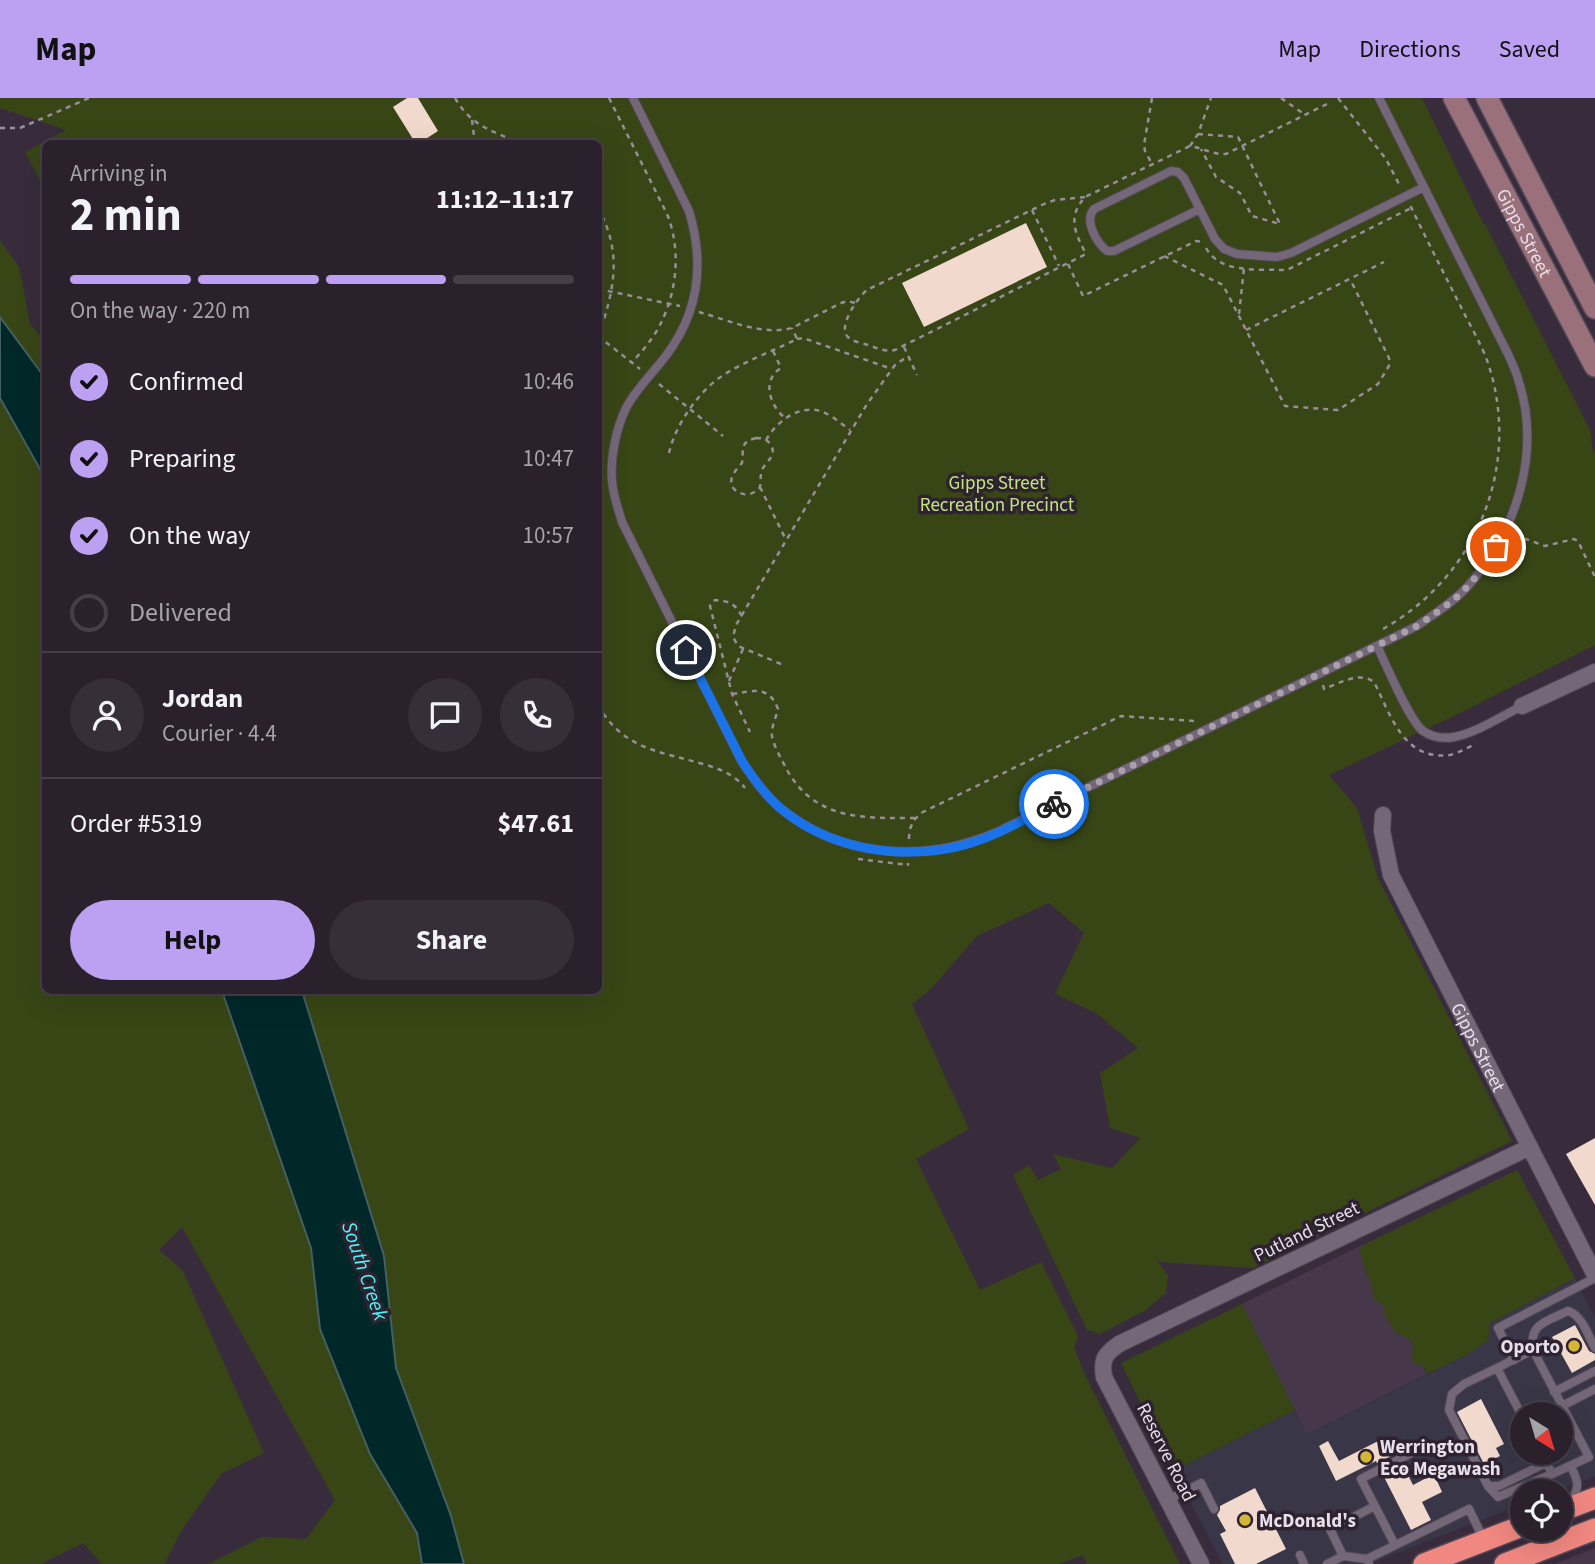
<!DOCTYPE html>
<meta charset="utf-8">
<style>
body{margin:0;font-family:"Source Sans 3",sans-serif;background:#362e39;color:#f1f3f6;height:100vh;display:flex;flex-direction:column;font-size:26px;white-space:nowrap}
*{box-sizing:border-box;margin:0}
p{font-size:23px;color:#a5a3aa}
.icon{flex:none;width:38px;height:38px;fill:none;stroke:currentColor;stroke-width:2;stroke-linecap:round;stroke-linejoin:round}
.map{position:relative;flex:1;overflow:hidden}
.details{position:absolute;left:42px;top:42px;width:560px;height:854px;display:flex;flex-direction:column;background:#2a212d;border-radius:10px;box-shadow:0 7px 28px #0002,0 0 0 2px #463e49}
.details>*{flex:none}
.needle{width:46px;rotate:143deg}
.fabs{position:absolute;left:1510px;top:1304px;display:grid;gap:14px}
.fabs a{display:grid;place-items:center;width:63px;height:63px;border-radius:50%;background:#2a212d;box-shadow:0 7px 28px #0002,0 0 0 2px #463e49;font-size:35px}
.pin{position:absolute;display:grid;place-items:center;width:60px;height:60px;color:#fff;margin:-30px;border:4px solid #fff;border-radius:50%;box-shadow:0 2px 7px #0007}
.courier{position:absolute;display:grid;place-items:center;width:70px;height:70px;margin:-35px;border:5px solid #1a73e8;border-radius:50%;background:#fff;color:#222;box-shadow:0 2px 9px #0007}
.summary em{font-style:normal;font-weight:700}
.summary div{display:flex;flex-direction:column-reverse}
.summary{display:flex;align-items:center;justify-content:space-between;height:119px;padding:0 28px}
h1{font-size:46px;font-weight:700;line-height:52px}
.bar{display:grid;grid-template-columns:repeat(4,1fr);gap:10px 7px;align-content:center;height:84px;padding:0 28px}
.bar i{height:9px;border-radius:5px;background:#463e49}
.bar .current{background:#bca0f2}
.bar p{grid-column:span 4}
.line{display:flex;align-items:center;gap:18px;padding:0 28px;border-top:2px solid #463e49}
.line div{flex:1}
.round{display:grid;place-items:center;flex:none;width:74px;height:74px;border-radius:37px;background:#362e39}
ol{padding:0 28px;list-style:none}
li{display:flex;align-items:center;gap:21px;height:77px}
li p{margin-inline-start:auto}
li .icon{padding:7px;border-radius:50%;background:#bca0f2;color:#111;stroke-width:4}
li:last-child{color:#a5a3aa}
li i{width:38px;height:38px;border:4px solid #463e49;border-radius:50%}
.action{display:flex;gap:14px;margin-top:auto;padding:14px 28px}
.action a{flex:1;height:80px;border-radius:42px;background:#bca0f2;color:#111;font-size:28px;font-weight:700;line-height:80px;text-align:center}
.action a+a{background:#362e39;color:#f1f3f6}
header{display:flex;align-items:center;gap:42px;box-sizing:border-box;height:98px;padding:0 35px;background:#bca0f2;color:#111}
header strong{font-size:33px}
nav{display:flex;gap:38px;margin-inline-start:auto;font-size:24px}
.map>svg:first-child{display:block}
.commercial{fill:#393647;fill-rule:evenodd}
.built{fill:#47374b}
.green{fill:#384616}
.water{fill:#002829;stroke:#455f63;stroke-width:2}
.building{fill:#f2d9cd}
.lines{fill:none;stroke-linecap:round;stroke-linejoin:round}
.lane-casing{stroke:#534956;stroke-width:10}
.street-casing{stroke:#534956;stroke-width:18}
.secondary-casing{stroke:#534956;stroke-width:24}
.highway-casing{stroke:#534956;stroke-width:24}
.path{stroke:#988e9b;stroke-width:2.5;stroke-dasharray:5 5;stroke-linecap:butt}
.lane{stroke:#746778;stroke-width:8}
.street{stroke:#746778;stroke-width:16}
.secondary{stroke:#9a717b;stroke-width:21}
.highway{stroke:#f18781;stroke-width:21}
.done{stroke:#aaa0ac;stroke-width:7;stroke-dasharray:0 12.6}
.route{stroke:#1a73e8;stroke-width:9}
.poi-dot{fill:#d3b635;stroke:#2e2231;stroke-width:2.5}
.labels{text-anchor:middle;stroke-width:7;stroke-linejoin:round;paint-order:stroke}
.street-label{font-size:19px;fill:#e7dfe9;stroke:#2e2231}
.park-label{font-size:19px;fill:#c3e57d;stroke:#2e2231}
.poi-label{font-size:19px;font-weight:bold;fill:#e7dfe9;stroke:#2e2231;text-anchor:start}
.water-label{font-size:21px;font-style:italic;fill:#48f6fa;stroke:#2e2231}
</style>
<header>
<strong>Map</strong>
<nav><a>Map</a><a>Directions</a><a>Saved</a></nav>
</header>
<div class="map">
<svg width="1595" height="1466" viewBox="0 0 1595 1466">
<rect width="100%" height="100%" fill="#382c3c"/>
<path class="commercial" d="M1575,1180L1595,1220V1378L1557,1393H1522V1406L1369,1466H1223L1174,1373L1295,1312L1307,1336L1465,1258L1488,1243L1490,1225ZM1522,1316H1561V1354H1522Z"/>
<path class="built" d="M1362,1147L1427,1276L1307,1336L1242,1206Z
M1595,1450V1466H1555Z"/>
<path class="green" d="M0,0H1422L1484,127L1485,126L1591,334L1592,349L1595,356V547L1454,618L1329,677L1357,710L1378,780L1512,1043L1253,1170L1158,1164L1168,1178L1166,1195L1146,1212L1100,1236L1087,1232L1013,1077L1029,1067L1038,1082L1061,1071L1053,1056L1112,1070L1140,1040L1110,1030L1100,975L1138,950L1096,915L1055,896L1084,835L1049,805L977,838L930,892L912,906L969,1031L916,1061L980,1192L1041,1164L1078,1238L1074,1249L1086,1279L1180,1466H1087L1083,1457L1059,1466H208L262,1439L306,1441L335,1402L182,1129L159,1152L183,1173L264,1355L221,1376L180,1435L165,1466H102L83,1445L41,1466H0V142L19,169L30,226L45,242L46,892H598V46H46L45,92L25,54L66,32L0,10Z
M1517,1072L1575,1180L1490,1225L1488,1243L1465,1258L1427,1276L1423,1268L1411,1264L1413,1248L1410,1242L1395,1234L1383,1215L1384,1207L1374,1202L1371,1185L1365,1173L1359,1151L1363,1149V1147Z
M1242,1206L1295,1312L1174,1373L1121,1265Z"/>
<path class="water" d="M0,219L45,280V380L0,300Z
M222,893H302L384,1158L396,1270L451,1418L464,1466H422L417,1435L370,1356L320,1231L311,1150Z"/>
<path class="building" d="M407,0H418L438,33L418,46H416L393,9Z
M1026,125L1047,169L924,229L902,185Z
M1595,1040V1107L1566,1056Z
M1575,1227L1589,1253L1595,1256V1262L1572,1275L1552,1239Z
M1481,1301L1504,1346L1496,1350L1500,1358L1484,1366L1457,1314Z
M1386,1339L1395,1356L1377,1365L1376,1363L1336,1383L1319,1348L1328,1343L1339,1363Z
M1403,1367L1413,1387L1434,1376L1442,1394L1422,1404L1431,1422L1411,1432L1383,1377Z
M1255,1390L1286,1451L1256,1466H1235L1220,1436L1226,1433L1217,1417L1220,1412V1408Z"/>
<g class="lines">
<defs>
<path id="lane" d="M633,0L689,113C705,166 699,215 665,259C652,276 636,291 626,310C616,331 610,360 612,383C613,397 618,410 622,424L742,664C753,680 764,696 779,709C841,761 925,765 997,734L1417,528C1434,516 1454,504 1468,488C1517,433 1542,353 1518,281C1516,273 1512,265 1508,256L1379,0
M1200,111L1114,153H1107C1096,144 1084,123 1094,111L1171,73L1178,74L1184,80L1215,141L1224,151L1237,156L1277,159L1291,155L1424,89
M1377,548C1386,566 1409,622 1423,633C1432,639 1443,641 1454,639C1476,635 1502,618 1522,608
M1533,1252C1529,1225 1546,1224 1568,1213C1583,1218 1588,1238 1595,1250
M1514,1262L1498,1230L1595,1180
M1497,1270L1464,1286L1452,1296L1449,1312L1488,1388L1498,1399L1552,1376
M1554,1294L1595,1273
M1562,1308L1595,1291
M1522,1318L1497,1270L1533,1252L1589,1359L1552,1376L1541,1354
M1571,1368C1578,1384 1580,1387 1572,1403
M1488,1388H1499L1546,1365
M1168,1402L1201,1385L1214,1411
M1395,1447L1361,1381L1411,1355
M1300,1457L1304,1466
M1343,1458L1330,1431L1375,1408
M1327,1466L1343,1458L1367,1461
M1369,1466L1367,1461L1469,1411L1483,1440"/>
<g id="street">
<path d="M1522,608L1595,574"/>
<path id="s1" d="M1383,717L1382,733L1391,777L1595,1177"/>
<path d="M1201,1466L1104,1279C1101,1261 1105,1256 1119,1246L1530,1049"/>
</g>
<g id="secondary">
<path id="s2" d="M1454,0L1595,268"/>
<path d="M1487,0L1595,210"/>
</g>
<path id="highway" d="M1561,1413L1595,1400
M1424,1466L1522,1428
M1505,1466L1595,1431"/>
</defs>
<use href="#lane" class="lane-casing"/>
<use href="#street" class="street-casing"/>
<use href="#secondary" class="secondary-casing"/>
<use href="#highway" class="highway-casing"/>
<path class="path" d="M455,0C472,29 493,33 522,46
M609,0L667,116C682,153 677,199 656,234C649,245 641,255 632,264
M1152,0L1144,47L1145,53L1152,66
M1281,0L1304,16
M1338,0L1386,61L1400,88
M472,22L475,46
M0,30H20L89,0
M1198,36L1238,39L1280,126L1252,118L1240,95L1216,79L1201,51
M1190,48L1198,36L1211,0
M1085,99L1055,102L1044,106L867,192C858,199 837,229 848,239C853,244 862,245 868,247C877,250 885,254 895,252L1086,156C1075,135 1067,119 1085,99L1190,48C1203,50 1213,57 1226,56L1331,4
M598,109C624,159 613,192 598,242
M1032,112L1059,168
M1206,150C1220,175 1254,171 1279,172H1287L1411,110
M1164,158L1223,187L1285,308L1338,312L1378,286L1390,266L1389,260L1350,181
M1068,166L1083,198L1196,143L1203,144
M598,191L680,208
M699,214C728,222 762,238 792,230L841,205L848,203L855,205
M1239,216L1244,170
M1246,232L1384,164
M598,238L640,271
M797,241L803,240L892,271
M904,249L917,277
M773,253L781,270C761,282 770,308 785,320
M659,286L723,338
M756,340C762,340 767,341 771,347C777,358 766,363 762,372C760,377 761,383 760,389C752,398 743,399 734,391C727,381 735,373 742,365C744,352 739,344 756,340Z
M766,342C778,321 804,303 827,316C835,320 843,327 850,332
M669,355C675,328 697,296 719,280C742,264 771,254 797,241L792,230
M760,389L786,442
M1482,423L1493,428
M1515,437L1545,448L1574,441L1578,443L1595,479
M598,475V515
M742,518C733,504 731,504 715,502L711,505L710,508L732,596L750,634
M1383,531C1477,478 1522,368 1488,265C1481,245 1469,226 1460,207C1443,174 1426,140 1410,107
M781,566L738,548L733,539L736,527L867,306L895,267L908,258
M729,583L743,551
M1323,587L1324,591C1340,585 1359,573 1374,584C1391,617 1403,663 1450,657C1458,655 1467,650 1475,646
M732,596C753,593 769,587 778,611C776,620 771,629 772,638C774,649 782,662 787,672C816,723 864,720 915,720
M598,607C623,651 658,653 703,666C720,671 734,676 745,690
M909,741C909,729 913,721 923,714L1121,618L1195,623
M858,761L908,767V765"/>
<use href="#lane" class="lane"/>
<use href="#street" class="street"/>
<use href="#secondary" class="secondary"/>
<use href="#highway" class="highway"/>
</g>
<g class="lines">
<path class="done" d="M1054,706L1417,528C1434,516 1452,505 1466,490C1478,478 1487,463 1496,449"/>
<path class="route" d="M686,552L742,663C753,680 764,696 779,709C827,750 895,762 956,749C990,742 1023,722 1054,706"/>
</g>
<g class="poi-dot">
<circle cx="1574" cy="1248" r="7"/>
<circle cx="1366" cy="1359" r="7"/>
<circle cx="1245" cy="1422" r="7"/>
</g>
<g class="labels">
<g class="street-label">
<text dy="7" stroke="none"><textPath href="#s2" startOffset="152">Gipps Street</textPath></text>
<text dy="7" stroke="none"><textPath href="#s1" startOffset="254">Gipps Street</textPath></text>
<text transform="translate(1306 1133) rotate(-26)" y="7">Putland Street</text>
<text transform="translate(1167 1354) rotate(63)" y="7">Reserve Road</text>
</g>
<g class="park-label">
<text x="997" y="391">Gipps Street<tspan x="997" dy="22">Recreation Precinct</tspan></text>
</g>
<g class="poi-label">
<text x="1560" y="1255" text-anchor="end">Oporto</text>
<text x="1380" y="1355">Werrington<tspan x="1380" dy="22">Eco Megawash</tspan></text>
<text x="1259" y="1429">McDonald's</text>
</g>
<g class="water-label">
<text transform="translate(365 1173) rotate(71)" y="7">South Creek</text>
</g>
</g>
</svg>
<div class="fabs">
<a><svg class="needle" viewBox="-14 -14 28 28"><path d="M0-13l5 13h-10z" fill="#e53935"/><path d="M0 13l5-13h-10z" fill="#a5a3aa"/></svg></a>
<a><svg class="icon" aria-label="locate" viewBox="0 0 24 24"><circle cx="12" cy="12" r="6"/><path d="M12 2v4M12 18v4M2 12h4M18 12h4"/></svg></a>
</div>
<div class="pin" style="left:1496px;top:449px;background:#ea580c"><svg class="icon" aria-label="bag" viewBox="0 0 24 24"><path d="M5 8h14l-1 12H6zM9 8a3 3 0 0 1 6 0"/></svg></div>
<div class="pin" style="left:686px;top:552px;background:#1f2937"><svg class="icon" aria-label="home" viewBox="0 0 24 24"><path d="M3 11l9-7 9 7M6 9v11h12V9"/></svg></div>
<div class="courier" style="left:1054px;top:706px"><svg class="icon" aria-label="bike" viewBox="0 0 24 24"><circle cx="6" cy="16" r="4"/><circle cx="18" cy="16" r="4"/><path d="M6 16l4-8h5l3 8M10 8l3 8H6M13 5h3"/></svg></div>
<section class="details">
<div class="summary"><div><h1>2 min</h1><p>Arriving in</p></div><em>11:12–11:17</em></div>
<div class="bar"><i class="current"></i><i class="current"></i><i class="current"></i><i></i><p>On the way · 220 m</p></div>
<ol>
<li><svg class="icon" aria-label="check" viewBox="0 0 24 24"><path d="M5 12l5 5 9-10"/></svg>Confirmed<p>10:46</p></li>
<li><svg class="icon" aria-label="check" viewBox="0 0 24 24"><path d="M5 12l5 5 9-10"/></svg>Preparing<p>10:47</p></li>
<li><svg class="icon" aria-label="check" viewBox="0 0 24 24"><path d="M5 12l5 5 9-10"/></svg>On the way<p>10:57</p></li>
<li><i></i>Delivered</li>
</ol>
<div class="line" style="height:126px"><a class="round"><svg class="icon" aria-label="person" viewBox="0 0 24 24"><circle cx="12" cy="8" r="4"/><path d="M4 21q1-7 8-7t8 7"/></svg></a><div><b>Jordan</b><p>Courier · 4.4</p></div><a class="round"><svg class="icon" aria-label="chat" viewBox="0 0 24 24"><path d="M4 5h16v11H9l-5 4z"/></svg></a><a class="round"><svg class="icon" aria-label="phone" viewBox="0 0 24 24"><path d="M5 4h4l2 5-3 2q2 4 5 5l2-3 5 2v4C11 20 4 13 5 4z"/></svg></a></div>
<div class="line" style="height:91px"><div>Order #5319</div><b>$47.61</b></div>
<div class="action"><a>Help</a><a>Share</a></div>
</section>
</div>
